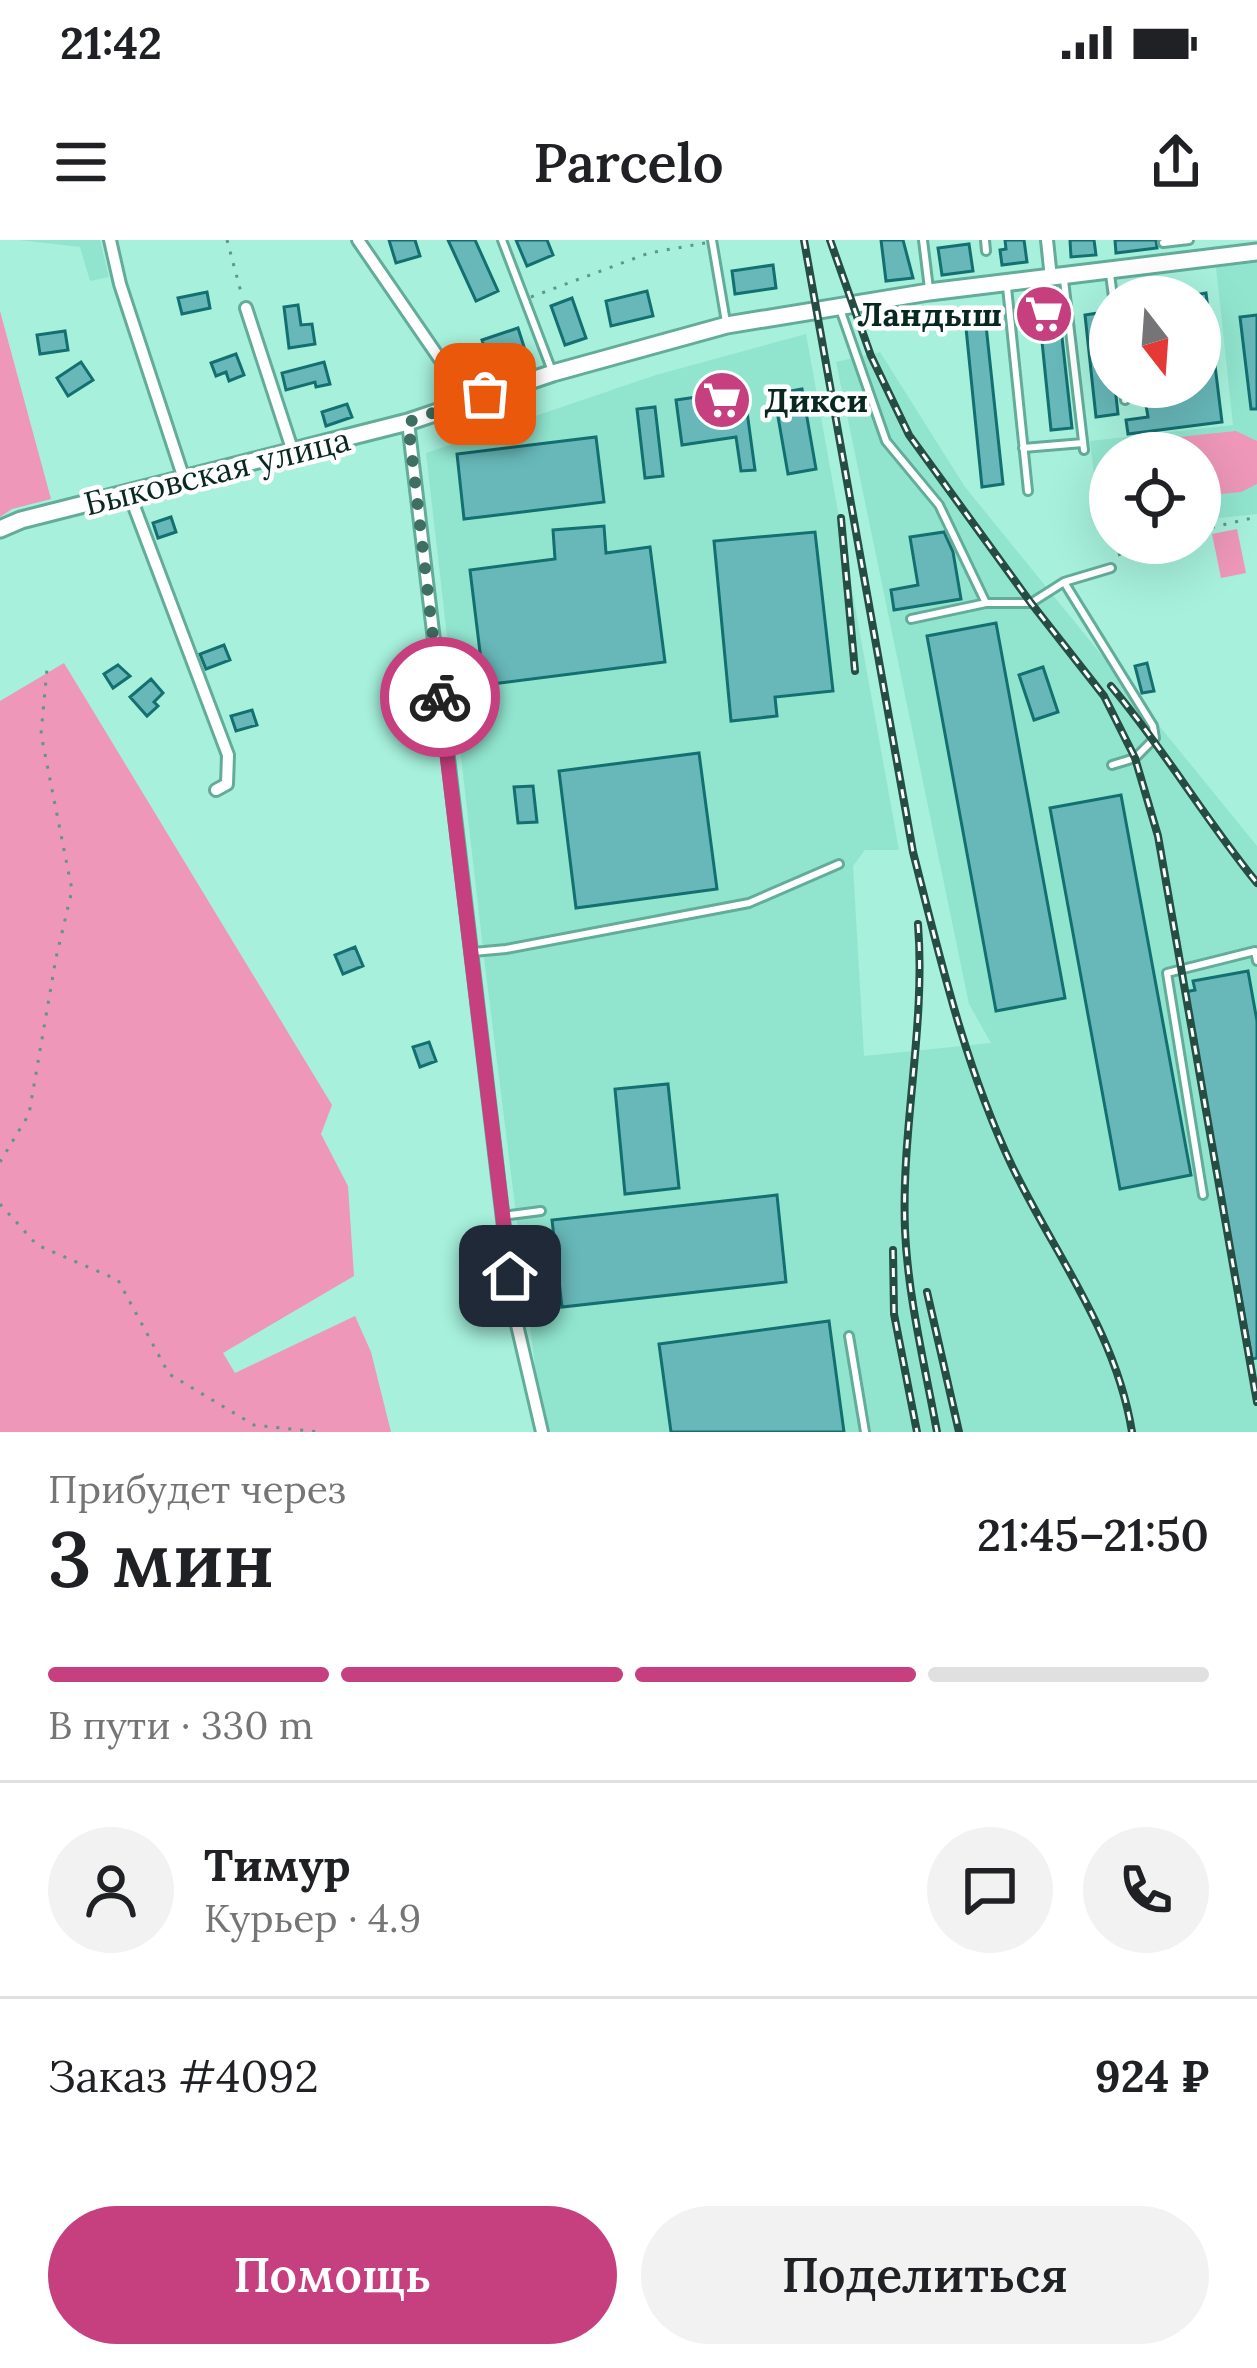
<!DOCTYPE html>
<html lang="ru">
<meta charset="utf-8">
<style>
body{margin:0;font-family:Lora,serif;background:#f2f2f2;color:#202124;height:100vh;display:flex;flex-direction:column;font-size:45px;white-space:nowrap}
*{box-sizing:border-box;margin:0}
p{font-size:39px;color:#757577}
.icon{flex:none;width:66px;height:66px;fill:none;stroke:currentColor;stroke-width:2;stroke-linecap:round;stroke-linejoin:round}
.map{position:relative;height:1192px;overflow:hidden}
.panel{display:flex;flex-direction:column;background:#fff;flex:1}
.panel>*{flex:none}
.needle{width:78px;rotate:163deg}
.fabs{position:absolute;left:1089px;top:36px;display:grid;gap:24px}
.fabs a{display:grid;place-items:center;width:132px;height:132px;border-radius:50%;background:#fff;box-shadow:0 12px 48px #0002;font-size:60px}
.pin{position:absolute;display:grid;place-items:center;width:102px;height:102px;color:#fff;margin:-51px;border-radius:24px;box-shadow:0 6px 18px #0006}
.courier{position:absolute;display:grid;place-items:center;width:120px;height:120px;margin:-60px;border:9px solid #c63f7e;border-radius:50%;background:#fff;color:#222;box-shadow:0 3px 15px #0007}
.summary em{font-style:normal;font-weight:600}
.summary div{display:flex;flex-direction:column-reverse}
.summary{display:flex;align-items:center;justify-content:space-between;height:204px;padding:0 48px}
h1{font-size:78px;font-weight:600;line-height:90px}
.bar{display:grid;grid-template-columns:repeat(4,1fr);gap:18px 12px;align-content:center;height:144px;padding:0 48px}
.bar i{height:15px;border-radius:9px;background:#e0e0e0}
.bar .on{background:#c63f7e}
.bar p{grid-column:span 4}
.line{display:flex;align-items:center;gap:30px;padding:0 48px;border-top:3px solid #e0e0e0}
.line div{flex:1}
.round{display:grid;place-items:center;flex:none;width:126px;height:126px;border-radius:63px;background:#f2f2f2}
.button{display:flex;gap:24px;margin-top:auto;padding:24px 48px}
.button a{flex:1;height:138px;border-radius:72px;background:#c63f7e;color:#fff;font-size:48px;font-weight:600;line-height:138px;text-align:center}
.button a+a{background:#f2f2f2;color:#202124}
.status{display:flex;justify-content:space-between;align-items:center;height:84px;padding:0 60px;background:#fff;direction:ltr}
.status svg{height:33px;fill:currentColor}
header{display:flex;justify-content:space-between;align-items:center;height:156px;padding:0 48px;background:#fff;font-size:54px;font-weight:600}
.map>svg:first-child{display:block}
.built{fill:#91e5cf}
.green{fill:#ee97b8}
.building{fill:#68b8b9;stroke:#146f70;stroke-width:3}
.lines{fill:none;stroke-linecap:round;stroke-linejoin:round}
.lane-casing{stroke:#63ac9a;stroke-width:12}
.street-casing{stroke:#63ac9a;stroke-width:16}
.secondary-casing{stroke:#63ac9a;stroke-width:21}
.path{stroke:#5f9688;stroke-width:3;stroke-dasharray:3 9;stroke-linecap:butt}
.lane{stroke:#fff;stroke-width:6}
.street{stroke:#fff;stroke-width:10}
.secondary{stroke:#fff;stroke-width:15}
.rail-casing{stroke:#254d44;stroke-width:8}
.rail{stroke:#fff;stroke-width:3;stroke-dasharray:9;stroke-linecap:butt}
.done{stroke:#3f6e62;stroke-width:12;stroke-dasharray:0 21.6}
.route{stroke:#c63f7e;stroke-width:15}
.labels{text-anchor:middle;stroke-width:9;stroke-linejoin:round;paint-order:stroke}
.poi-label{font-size:33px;font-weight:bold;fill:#082821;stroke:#fff;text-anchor:end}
.street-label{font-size:33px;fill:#082821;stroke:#fff}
</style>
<div class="status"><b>21:42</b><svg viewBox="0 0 49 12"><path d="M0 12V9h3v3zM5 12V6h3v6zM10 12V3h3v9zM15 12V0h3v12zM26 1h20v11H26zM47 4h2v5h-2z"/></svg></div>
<header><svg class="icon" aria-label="menu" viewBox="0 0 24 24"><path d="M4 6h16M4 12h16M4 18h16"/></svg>Parcelo<svg class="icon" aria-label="share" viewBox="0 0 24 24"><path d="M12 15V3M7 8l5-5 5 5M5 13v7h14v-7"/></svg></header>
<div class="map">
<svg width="1257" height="1192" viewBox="0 0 1257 1192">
<rect width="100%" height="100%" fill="#a6f0dc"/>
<path class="built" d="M19,0H100L109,37L90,41L80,7Z
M1257,22V274L1200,280V213H1110V291L1101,292L1090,201L1233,185L1216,27Z
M806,94L899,610H865L853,626L864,816L991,803L969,764L836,122L880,112L965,247L1257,606V1192H548L537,1142L485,726L426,213L656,135Z"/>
<path class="green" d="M0,71L51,259L12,269L0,277Z
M1236,191L1257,201V244L1241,252L1200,256V213H1115L1130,202Z
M1237,289L1246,333L1221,338L1212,294Z
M64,423L332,865L321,894L348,946L354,1036L223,1113L235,1133L355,1076L371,1112L391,1192H0V461Z"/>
<path class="building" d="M389,0H415L420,16L396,23Z
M448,0H475L498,51L476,61Z
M516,0H547L553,15L527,26Z
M881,0H903L913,38L886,41Z
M1005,0H1024L1027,22L1002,25L1000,10L1006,9Z
M1070,0H1094L1096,15L1071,17Z
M1115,0H1156L1157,8L1116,13Z
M969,4L973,31L942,35L938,8Z
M773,25L776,48L735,54L732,31Z
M647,51L653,76L611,86L606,61Z
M207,52L210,68L182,74L178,58Z
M1206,53L1222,182L1128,194L1126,180L1148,177L1146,165L1180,160L1179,147H1200V54Z
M572,58L586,98L565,105L551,66Z
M298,65L301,85L312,84L315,104L289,108L284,67Z
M1059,70L1072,188L1051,190L1039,72Z
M1098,73L1104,139H1110V147H1115L1118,174L1096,177L1085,75Z
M1257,75V169H1251L1240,77Z
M985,76L1003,244L982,247L965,78Z
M518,88L526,113L490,125L482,100Z
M65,91L68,110L40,114L37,95Z
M236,114L244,135L229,141L226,132L216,136L211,123Z
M81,122L93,140L68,156L57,138Z
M324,122L330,144L316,147L315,142L286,150L282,133Z
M802,149L816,229L788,234L774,154Z
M744,150L755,230L741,231L736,197L682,205L676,160Z
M347,164L352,177L326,186L322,172Z
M655,167L663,236L645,238L637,169Z
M596,197L604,262L464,279L457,214Z
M171,277L176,292L158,298L153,283Z
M604,286L606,313L650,307L665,422L484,445L470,330L555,319L553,290Z
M815,292L833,451L775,457L777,476L731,481L714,301Z
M944,292L953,312L961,359L894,370L891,350L918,345L910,297Z
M996,383L1065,758L996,771L927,396Z
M224,405L230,420L206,429L200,414Z
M1147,423L1154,451L1142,453L1135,426Z
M118,425L130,436L113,448L104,434Z
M1043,427L1058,472L1034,480L1019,435Z
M151,439L163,453L154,462L158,466L147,476L130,457Z
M252,470L257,485L236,491L231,476Z
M699,513L717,649L576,668L559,531Z
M533,546L537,582L518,583L514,547Z
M1121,555L1191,935L1120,949L1050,568Z
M355,707L363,726L343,734L335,715Z
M1248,731L1257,781V1118L1252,1119L1185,752L1195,750L1193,741Z
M429,802L436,821L420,827L413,807Z
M668,844L679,948L625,954L615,849Z
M777,955L786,1042L562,1067L552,980Z
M829,1081L844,1192H671L659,1104Z"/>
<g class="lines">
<defs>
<path id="lane" d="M502,0L552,131
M712,0L726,82
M923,0L929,49
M985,0L986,11
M1163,3L1189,0
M1110,34L1113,57
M1064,40L1084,210
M1007,47L1028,251
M840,69L886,201L939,265L986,363
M1124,147L1125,160
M1023,208L1083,203
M1064,342L1153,486L1155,498L1135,518L1112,525
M911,379L986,363H1031L1064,342L1111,328
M473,712L506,709L749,663L839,624
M1203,955L1167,733L1255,711L1257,721
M502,976L541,971
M849,1096L865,1192"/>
<path id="street" d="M110,0L120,44L184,239
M358,0L468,160
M1047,0L1051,38
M246,68L293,212
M408,182L514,1072L542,1192
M129,253L228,515L227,544L216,550"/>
<path id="secondary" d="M0,289L21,280L408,182L553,133L727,85L929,52L1257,12"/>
</defs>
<use href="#lane" class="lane-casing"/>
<use href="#street" class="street-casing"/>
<use href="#secondary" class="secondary-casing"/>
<path class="path" d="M227,0L242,56
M531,57L649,13L705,3
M1200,290L1257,277
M1118,315L1160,303
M0,922L29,874L56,718L72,650L41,494L47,429
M0,964L37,1005L118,1040L169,1134L254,1185L319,1192"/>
<use href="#lane" class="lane"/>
<use href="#street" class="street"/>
<use href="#secondary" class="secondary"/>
<defs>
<path id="rail" d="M804,0L913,612C940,718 965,827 1012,926C1055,1015 1116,1092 1132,1192
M830,0L871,116L909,195L1031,363L1104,456L1135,518L1158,596L1257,1162
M841,278L855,431
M1111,446C1164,509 1205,579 1257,643
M918,684C926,786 901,888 905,990C908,1058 925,1126 937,1192
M893,1010L894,1074L917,1192
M927,1052L959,1192"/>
</defs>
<use href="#rail" class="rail-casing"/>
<use href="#rail" class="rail"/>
</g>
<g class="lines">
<path class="done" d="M440,457L408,182L485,154"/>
<path class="route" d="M440,457L510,1036"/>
</g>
<defs>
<symbol id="supermarket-disc" viewBox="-11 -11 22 22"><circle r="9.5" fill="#c63f7e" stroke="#fff"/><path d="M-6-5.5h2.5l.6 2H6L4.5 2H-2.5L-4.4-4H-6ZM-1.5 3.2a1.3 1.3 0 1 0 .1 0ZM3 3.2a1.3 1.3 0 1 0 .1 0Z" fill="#fff"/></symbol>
</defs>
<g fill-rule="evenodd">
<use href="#supermarket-disc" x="1011" y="41" width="66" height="66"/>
<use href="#supermarket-disc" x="689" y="127" width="66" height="66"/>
</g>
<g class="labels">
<g class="poi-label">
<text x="1002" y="86">Ландыш</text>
<text x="764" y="172" text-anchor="start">Дикси</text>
</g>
<g class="street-label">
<text transform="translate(217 231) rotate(-14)" y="12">Быковская улица</text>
</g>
</g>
</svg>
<div class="fabs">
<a><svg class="needle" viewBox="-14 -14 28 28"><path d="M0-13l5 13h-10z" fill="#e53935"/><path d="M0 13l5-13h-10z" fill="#757577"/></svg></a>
<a><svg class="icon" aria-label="locate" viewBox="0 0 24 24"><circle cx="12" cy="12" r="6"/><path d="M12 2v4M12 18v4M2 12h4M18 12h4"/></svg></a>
</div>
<div class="pin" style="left:485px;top:154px;background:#ea580c"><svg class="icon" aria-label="bag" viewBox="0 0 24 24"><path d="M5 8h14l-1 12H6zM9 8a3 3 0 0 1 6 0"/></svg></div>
<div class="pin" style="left:510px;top:1036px;background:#1f2937"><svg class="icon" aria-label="home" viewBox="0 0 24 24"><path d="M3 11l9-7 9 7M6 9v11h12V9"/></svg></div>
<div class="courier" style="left:440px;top:457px"><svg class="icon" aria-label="bike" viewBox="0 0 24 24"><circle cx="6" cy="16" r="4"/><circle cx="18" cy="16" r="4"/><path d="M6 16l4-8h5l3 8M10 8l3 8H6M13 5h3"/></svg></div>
</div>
<section class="panel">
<div class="summary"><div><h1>3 мин</h1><p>Прибудет через</p></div><em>21:45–21:50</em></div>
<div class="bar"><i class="on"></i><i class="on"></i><i class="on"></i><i></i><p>В пути · 330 m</p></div>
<div class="line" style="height:216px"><a class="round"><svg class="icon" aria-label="person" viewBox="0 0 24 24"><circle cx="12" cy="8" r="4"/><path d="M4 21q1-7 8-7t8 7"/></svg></a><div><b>Тимур</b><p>Курьер · 4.9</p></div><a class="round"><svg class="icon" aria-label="chat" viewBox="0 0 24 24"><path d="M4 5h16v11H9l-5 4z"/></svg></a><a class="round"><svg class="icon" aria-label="phone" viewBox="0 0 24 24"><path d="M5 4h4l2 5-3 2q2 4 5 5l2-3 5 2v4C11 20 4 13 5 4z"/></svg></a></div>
<div class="line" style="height:156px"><div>Заказ #4092</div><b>924 ₽</b></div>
<div class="button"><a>Помощь</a><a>Поделиться</a></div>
</section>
